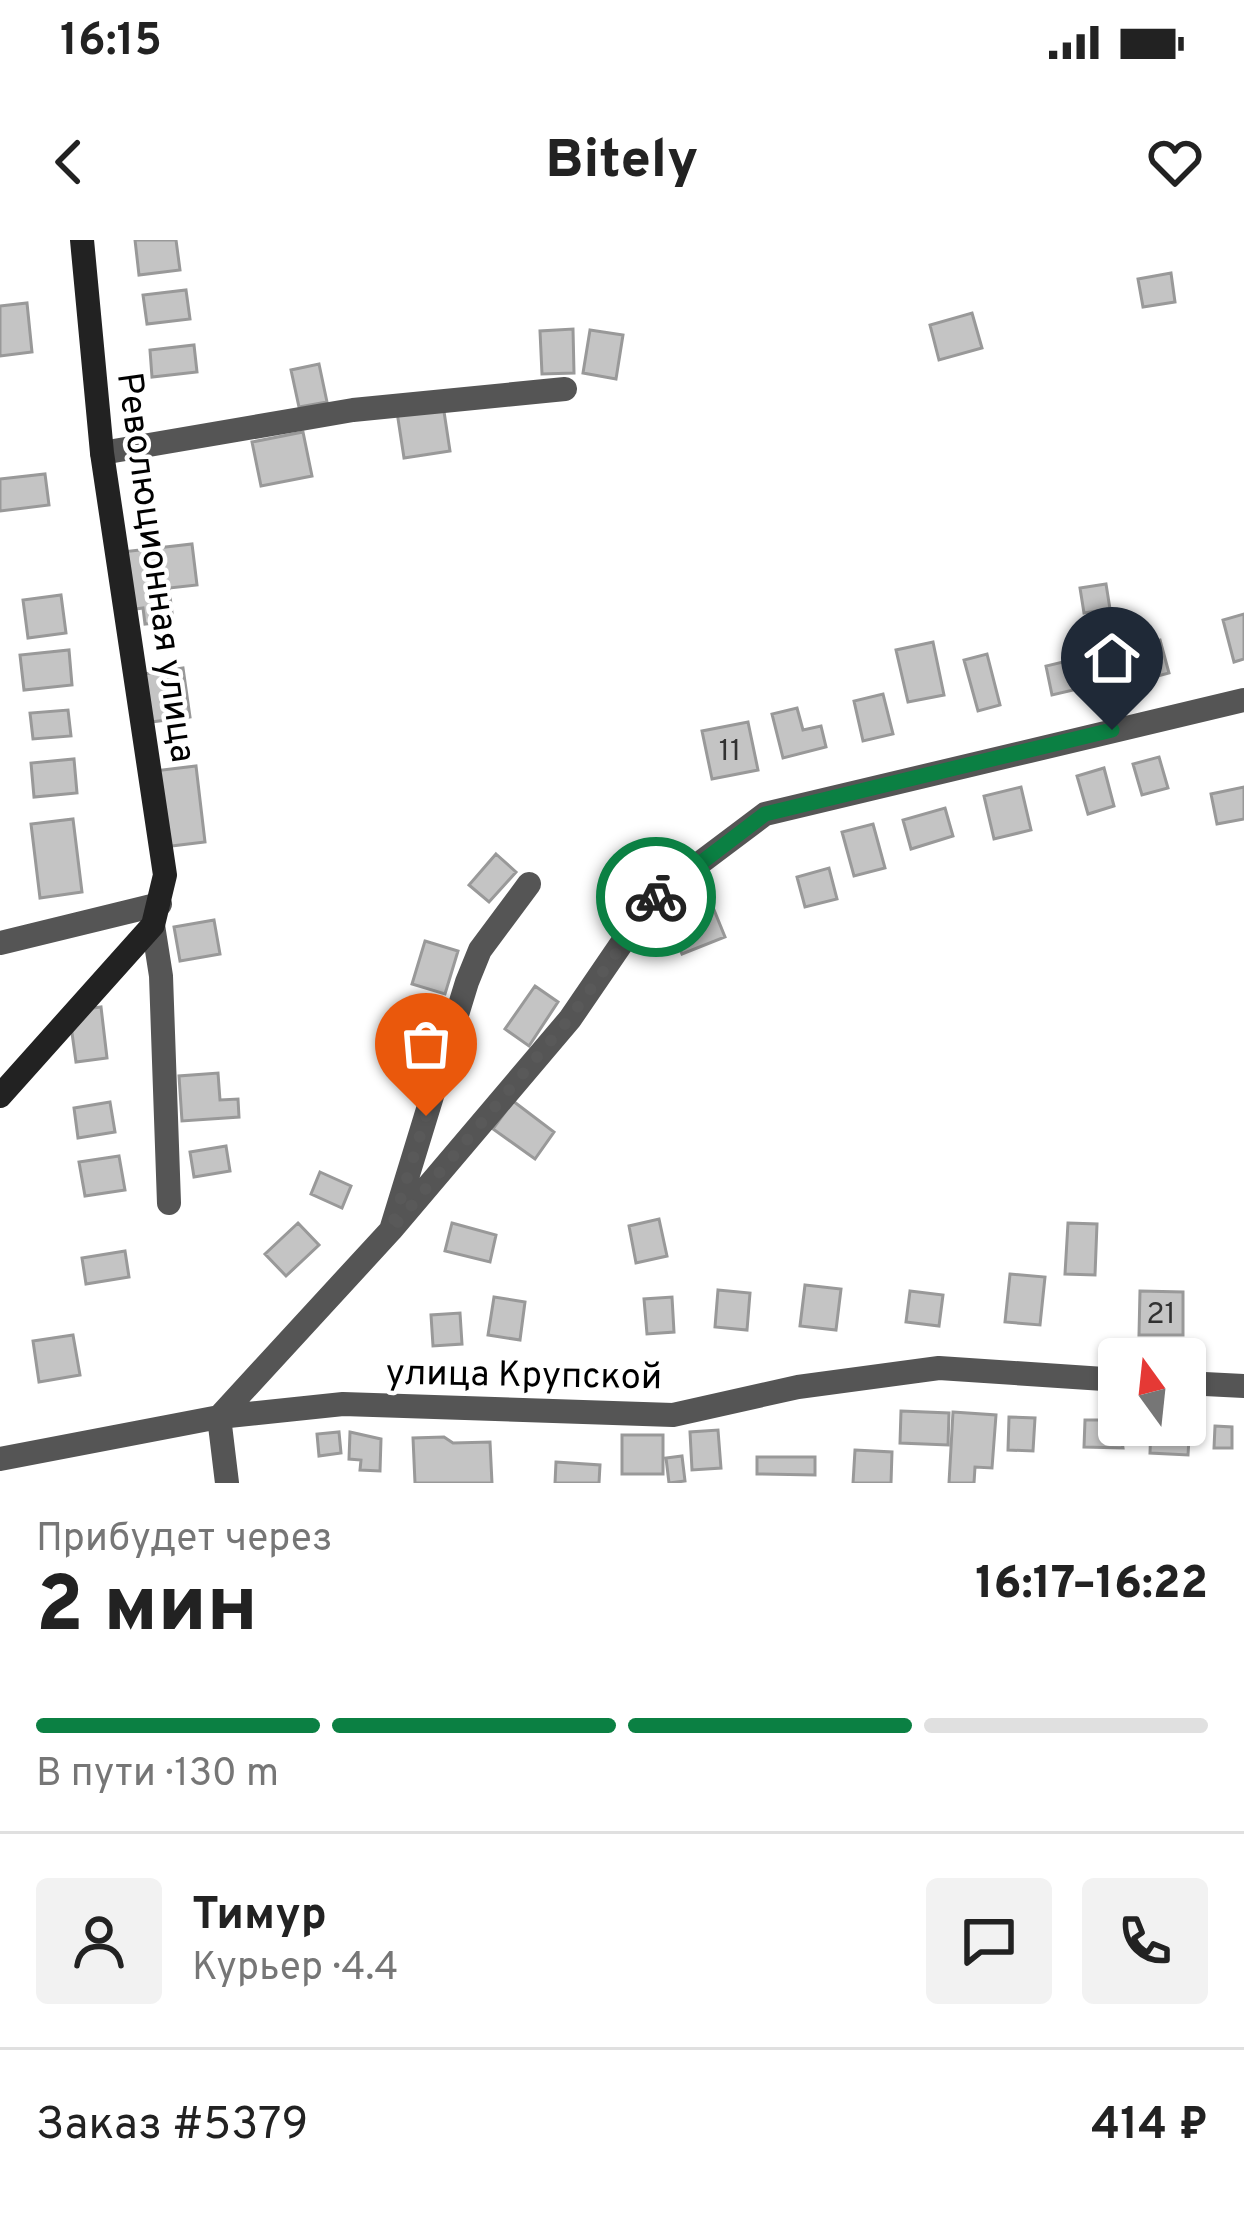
<!DOCTYPE html>
<html lang="ru">
<meta charset="utf-8">
<style>
body{margin:0;font-family:Overpass,sans-serif;background:#f2f2f2;color:#222;height:100vh;display:flex;flex-direction:column;font-size:45px;white-space:nowrap}
*{box-sizing:border-box;margin:0}
p{font-size:39px;color:#767676}
.icon{flex:none;width:66px;height:66px;fill:none;stroke:currentColor;stroke-width:2;stroke-linecap:round;stroke-linejoin:round}
.map{position:relative;height:1243px;overflow:hidden}
.details{display:flex;flex-direction:column;background:#fff;flex:1}
.details>*{flex:none}
.needle{width:78px;rotate:345deg}
.fabs{position:absolute;left:1098px;top:1098px;display:grid;gap:24px}
.fabs a{display:grid;place-items:center;width:108px;height:108px;border-radius:12px;background:#fff;box-shadow:0 3px 9px #0004;font-size:60px}
.pin{position:absolute;display:grid;place-items:center;width:102px;height:102px;color:#fff;margin:-123px -51px;border-radius:50% 50% 50% 0;rotate:-45deg;box-shadow:0 0 12px #0007}
.pin .icon{rotate:45deg}
.courier{position:absolute;display:grid;place-items:center;width:120px;height:120px;margin:-60px;border:9px solid #0b8043;border-radius:50%;background:#fff;color:#222;box-shadow:0 3px 15px #0007}
.head em{font-style:normal;font-weight:800}
.head div{display:flex;flex-direction:column-reverse}
.head{display:flex;align-items:center;justify-content:space-between;height:204px;padding:0 36px}
h1{font-size:78px;font-weight:800;line-height:90px}
.bar{display:grid;grid-template-columns:repeat(4,1fr);gap:18px 12px;align-content:center;height:144px;padding:0 36px}
.bar i{height:15px;border-radius:9px;background:#e0e0e0}
.bar .current{background:#0b8043}
.bar p{grid-column:span 4}
.line{display:flex;align-items:center;gap:30px;padding:0 36px;border-top:3px solid #e0e0e0}
.line div{flex:1}
.round{display:grid;place-items:center;flex:none;width:126px;height:126px;border-radius:12px;background:#f2f2f2}
.status{display:flex;justify-content:space-between;align-items:center;height:84px;padding:0 60px;background:#fff;direction:ltr}
.status svg{height:33px;fill:currentColor}
header{display:flex;justify-content:space-between;align-items:center;height:156px;padding:0 36px;background:#fff;font-size:54px;font-weight:800}
.map>svg:first-child{display:block}
.building{fill:#c4c4c4;stroke:#999;stroke-width:3}
.lines{fill:none;stroke-linecap:round;stroke-linejoin:round}
.street{stroke:#555;stroke-width:24}
.secondary{stroke:#222;stroke-width:24}
.done{stroke:#595959;stroke-width:12;stroke-dasharray:0 21.6}
.route{stroke:#0b8043;stroke-width:15}
.labels{text-anchor:middle;stroke-width:9;stroke-linejoin:round;paint-order:stroke}
.number-label{font-size:30px;fill:#313131}
.street-label{font-size:36px;fill:#000;stroke:#fff}
</style>
<div class="status"><b>16:15</b><svg viewBox="0 0 49 12"><path d="M0 12V9h3v3zM5 12V6h3v6zM10 12V3h3v9zM15 12V0h3v12zM26 1h20v11H26zM47 4h2v5h-2z"/></svg></div>
<header><svg class="icon" aria-label="back" viewBox="0 0 24 24"><path d="M15 5l-7 7 7 7"/></svg>Bitely<svg class="icon" aria-label="heart" viewBox="0 0 24 24"><path d="M12 20l-8-8c-3-5 5-10 8-4 3-6 11-1 8 4z"/></svg></header>
<div class="map">
<svg width="1244" height="1243" viewBox="0 0 1244 1243">
<rect width="100%" height="100%" fill="#fff"/>
<path class="building" d="M135,0H176L180,30L139,35Z
M1171,33L1175,62L1143,67L1138,39Z
M186,50L190,79L147,84L143,55Z
M27,63L32,112L0,116V66Z
M972,73L982,108L939,120L930,85Z
M573,89L574,133L542,134L540,91Z
M590,90L623,95L616,139L583,133Z
M194,105L197,132L152,137L150,110Z
M319,124L327,162L299,167L291,130Z
M443,165L450,211L404,218L397,172Z
M303,192L312,236L261,246L252,202Z
M45,234L49,265L0,271V239Z
M192,304L197,345L169,348L173,381L145,384L143,368L128,370L122,312Z
M1106,344L1110,369L1084,373L1080,348Z
M61,355L66,393L28,398L23,360Z
M1244,374V419L1234,422L1223,380Z
M1160,400L1169,433L1136,442L1126,410Z
M933,402L944,455L908,462L896,410Z
M69,410L72,445L24,450L20,415Z
M987,414L1000,465L978,471L964,420Z
M1088,416L1095,445L1052,455L1046,426Z
M183,428L190,477L151,482L144,434Z
M883,454L893,494L863,501L854,461Z
M797,468L803,490L821,486L826,507L783,518L772,474Z
M68,470L71,496L33,499L30,473Z
M748,482L758,530L712,539L702,491Z
M1159,517L1168,548L1142,555L1133,524Z
M74,519L77,553L34,557L31,523Z
M196,526L205,602L163,607L154,531Z
M1104,528L1114,566L1088,574L1077,536Z
M1021,547L1031,590L994,599L984,556Z
M1244,547V579L1217,584L1211,554Z
M945,568L953,596L911,609L903,580Z
M73,579L82,652L40,658L31,584Z
M873,584L885,628L854,636L842,592Z
M496,614L516,632L489,662L469,645Z
M829,628L837,659L805,667L797,637Z
M708,655L725,697L682,714L665,672Z
M214,680L220,714L180,721L174,687Z
M425,701L458,711L445,754L412,744Z
M535,746L558,762L529,806L505,789Z
M101,767L107,818L76,822L69,771Z
M411,770L444,778L433,821L401,813Z
M218,833L220,860L238,859L239,877L182,881L179,836Z
M513,861L554,892L535,919L493,889Z
M110,862L115,892L78,898L74,868Z
M226,906L230,931L194,937L190,912Z
M119,916L125,950L85,956L79,922Z
M320,932L351,946L342,968L311,954Z
M659,979L667,1016L636,1023L629,986Z
M298,983L319,1005L286,1036L265,1014Z
M452,983L496,995L490,1022L445,1011Z
M1068,983L1097,984L1095,1035L1065,1034Z
M125,1011L129,1037L86,1044L82,1018Z
M1010,1034L1045,1037L1040,1085L1005,1082Z
M805,1045L841,1049L836,1090L800,1086Z
M718,1050L750,1053L747,1090L715,1087Z
M910,1051L943,1055L939,1086L906,1082Z
M1140,1051L1183,1052V1095H1139Z
M494,1057L525,1062L520,1100L488,1095Z
M672,1057L674,1092L647,1094L644,1059Z
M460,1073L462,1104L433,1106L431,1075Z
M73,1095L80,1135L39,1142L33,1101Z
M901,1171L949,1173L948,1205L900,1203Z
M953,1172L996,1175L992,1228L975,1227L974,1243H949Z
M1009,1177L1035,1178L1033,1211L1008,1210Z
M1085,1180H1119L1123,1208L1084,1207Z
M1185,1182H1190L1188,1215L1150,1213L1151,1185Z
M1215,1186L1232,1187V1208H1214Z
M718,1190L721,1228L692,1230L690,1192Z
M339,1192L341,1213L319,1216L317,1194Z
M350,1192L381,1199L380,1231L360,1230L361,1220L349,1219Z
M622,1195H663V1234H622Z
M444,1197L453,1203L490,1202L492,1243H415L413,1198Z
M855,1210L892,1212L891,1243H853Z
M682,1216L685,1241L669,1243L666,1218Z
M757,1217H815V1235L757,1234Z
M556,1222L600,1225L599,1243H555Z"/>
<g class="lines">
<path class="street" d="M102,213L353,170L565,149
M153,685L161,736L169,963
M0,703L160,664
M391,990L570,779L652,659L765,574L1244,460
M1185,1143L1244,1146
M0,1219L219,1177L343,1164L673,1175L798,1147L939,1128L1119,1140
M227,1243L219,1177L391,990L467,742L480,710L529,644"/>
<path class="secondary" d="M0,856L153,685L165,635L102,213L82,0"/>
</g>
<g class="lines">
<path class="done" d="M426,876L391,990L570,778L656,657"/>
<path class="route" d="M656,657L765,574L1112,490"/>
</g>
<g class="labels">
<g class="number-label">
<text x="730" y="520">11</text>
<text x="1161" y="1083">21</text>
</g>
<g class="street-label">
<text transform="translate(158 327) rotate(82)" y="13">Революционная улица</text>
<text transform="translate(524 1133) rotate(1)" y="13">улица Крупской</text>
</g>
</g>
</svg>
<div class="fabs">
<a><svg class="needle" viewBox="-14 -14 28 28"><path d="M0-13l5 13h-10z" fill="#e53935"/><path d="M0 13l5-13h-10z" fill="#767676"/></svg></a>
</div>
<div class="pin" style="left:426px;top:876px;background:#ea580c"><svg class="icon" aria-label="bag" viewBox="0 0 24 24"><path d="M5 8h14l-1 12H6zM9 8a3 3 0 0 1 6 0"/></svg></div>
<div class="pin" style="left:1112px;top:490px;background:#1f2937"><svg class="icon" aria-label="home" viewBox="0 0 24 24"><path d="M3 11l9-7 9 7M6 9v11h12V9"/></svg></div>
<div class="courier" style="left:656px;top:657px"><svg class="icon" aria-label="bike" viewBox="0 0 24 24"><circle cx="6" cy="16" r="4"/><circle cx="18" cy="16" r="4"/><path d="M6 16l4-8h5l3 8M10 8l3 8H6M13 5h3"/></svg></div>
</div>
<section class="details">
<div class="head"><div><h1>2 мин</h1><p>Прибудет через</p></div><em>16:17–16:22</em></div>
<div class="bar"><i class="current"></i><i class="current"></i><i class="current"></i><i></i><p>В пути · 130 m</p></div>
<div class="line" style="height:216px"><a class="round"><svg class="icon" aria-label="person" viewBox="0 0 24 24"><circle cx="12" cy="8" r="4"/><path d="M4 21q1-7 8-7t8 7"/></svg></a><div><b>Тимур</b><p>Курьер · 4.4</p></div><a class="round"><svg class="icon" aria-label="chat" viewBox="0 0 24 24"><path d="M4 5h16v11H9l-5 4z"/></svg></a><a class="round"><svg class="icon" aria-label="phone" viewBox="0 0 24 24"><path d="M5 4h4l2 5-3 2q2 4 5 5l2-3 5 2v4C11 20 4 13 5 4z"/></svg></a></div>
<div class="line" style="height:156px"><div>Заказ #5379</div><b>414 ₽</b></div>
</section>
